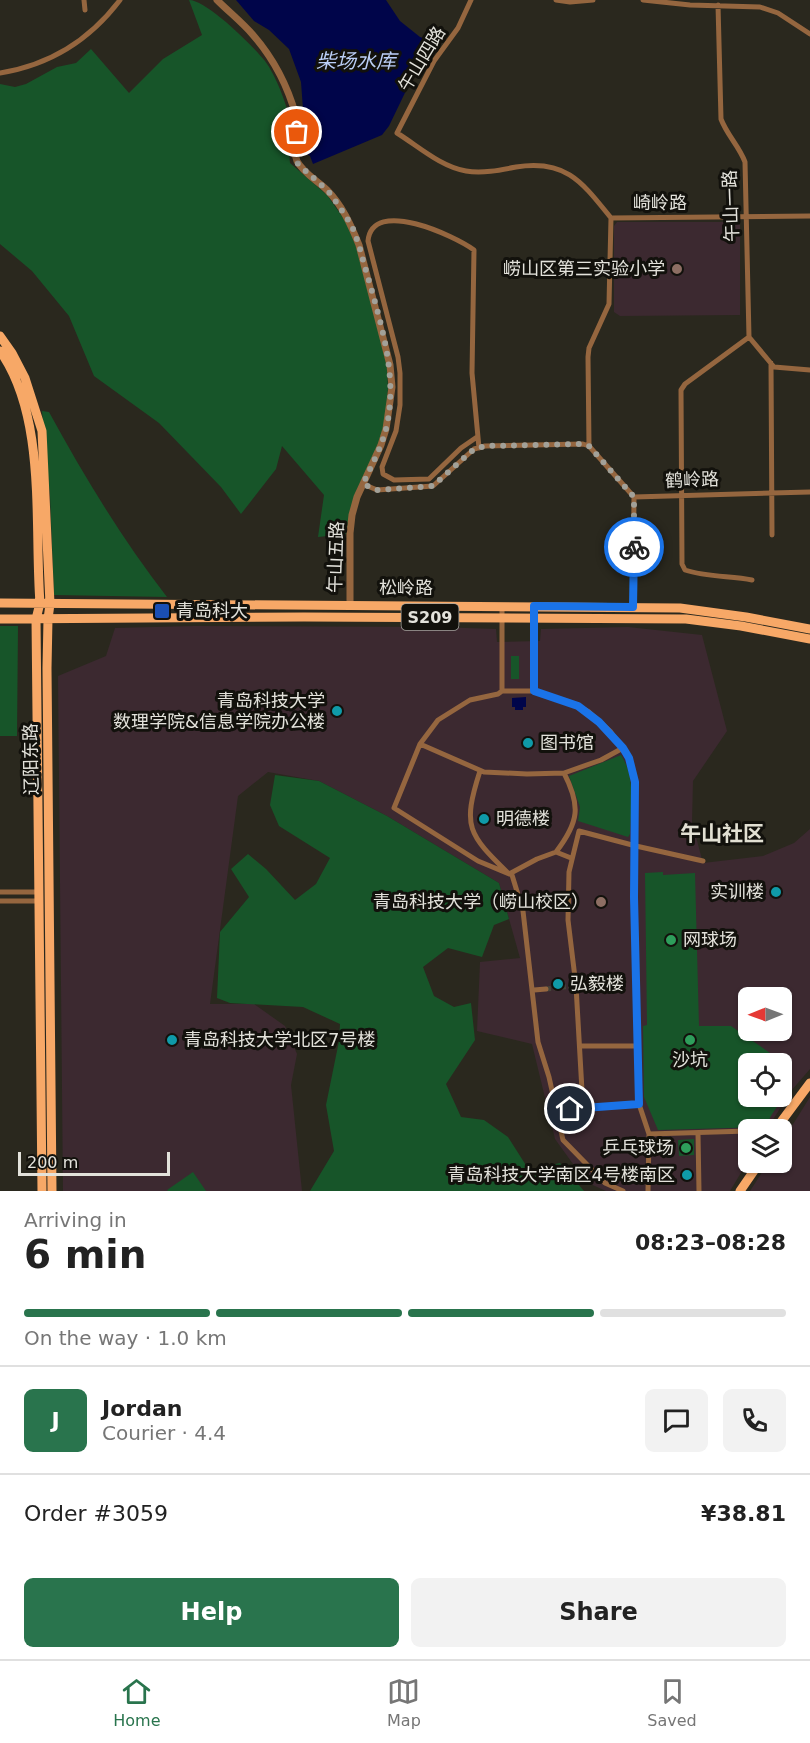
<!DOCTYPE html>
<meta charset="utf-8">
<style>
body{margin:0;font-family:"DejaVu Sans","Noto Sans SC",sans-serif;background:#f2f2f2;color:#222;height:100vh;display:flex;flex-direction:column;font-size:22px;white-space:nowrap}
*{box-sizing:border-box;margin:0}
p{font-size:20px;color:#767676}
.icon{flex:none;width:33px;height:33px;fill:none;stroke:currentColor;stroke-width:2;stroke-linecap:round;stroke-linejoin:round}
.map{position:relative;height:1191px;overflow:hidden}
.panel{display:flex;flex-direction:column;background:#fff;flex:1}
.panel>*{flex:none}
.needle{width:39px;rotate:269deg}
.fabs{position:absolute;left:738px;top:987px;display:grid;gap:12px}
.fabs a{display:grid;place-items:center;width:54px;height:54px;border-radius:9px;background:#fff;box-shadow:0 2px 4px #0004;font-size:30px}
.scale{position:absolute;left:18px;bottom:15px;width:152px;box-sizing:border-box;padding-left:6px;border:3px solid #e3e2db;border-top:0;font-size:16px;line-height:21px;white-space:nowrap;color:#e3e2db;-webkit-text-stroke:4px #12110c;paint-order:stroke}
.pin{position:absolute;display:grid;place-items:center;width:51px;height:51px;color:#fff;margin:-26px;border:3px solid #fff;border-radius:50%;box-shadow:0 2px 6px #0007}
.courier{position:absolute;display:grid;place-items:center;width:60px;height:60px;margin:-30px;border:4px solid #1a73e8;border-radius:50%;background:#fff;color:#222;box-shadow:0 2px 8px #0007}
.overview em{font-style:normal;font-weight:700}
.overview div{display:flex;flex-direction:column-reverse}
.overview{display:flex;align-items:center;justify-content:space-between;height:102px;padding:0 24px}
h1{font-size:39px;font-weight:700;line-height:45px}
.bar{display:grid;grid-template-columns:repeat(4,1fr);gap:9px 6px;align-content:center;height:72px;padding:0 24px}
.bar i{height:8px;border-radius:4px;background:#e0e0e0}
.bar .current{background:#29744d}
.bar p{grid-column:span 4}
.line{display:flex;align-items:center;gap:15px;padding:0 24px;border-top:2px solid #e0e0e0}
.line div{flex:1}
.round{display:grid;place-items:center;flex:none;width:63px;height:63px;border-radius:9px;background:#f2f2f2}
.primary-button{display:flex;gap:12px;margin-top:auto;padding:12px 24px}
.primary-button a{flex:1;height:69px;border-radius:9px;background:#29744d;color:#fff;font-size:24px;font-weight:700;line-height:69px;text-align:center}
.primary-button a+a{background:#f2f2f2;color:#222}
.tabs{display:flex;justify-content:space-around;align-items:center;height:84px;border-top:2px solid #e0e0e0;background:#fff;font-size:16px;color:#767676}
.tabs a{display:grid;justify-items:center;gap:3px}
.tabs .current{color:#29744d}
.map>svg:first-child{display:block}
.education{fill:#3c2930;fill-rule:evenodd}
.green{fill:#175529}
.water{fill:#00054a}
.lines{fill:none;stroke-linecap:round;stroke-linejoin:round}
.minor-tunnel{stroke:#46443a;stroke-width:5;stroke-dasharray:5 2.5;stroke-linecap:butt}
.minor{stroke:#95663f;stroke-width:5}
.tertiary{stroke:#95663f;stroke-width:7}
.primary{stroke:#f7a867;stroke-width:9}
.done{stroke:#a2a199;stroke-width:6;stroke-dasharray:0 10.8}
.route{stroke:#1a73e8;stroke-width:8}
.education-dot{fill:#8d6e63;stroke:#12110c;stroke-width:2}
.transit-dot{fill:#1a4fb4;stroke:#12110c;stroke-width:2}
.culture-dot{fill:#0f9aa8;stroke:#12110c;stroke-width:2}
.leisure-dot{fill:#2e9e5b;stroke:#12110c;stroke-width:2}
.labels{text-anchor:middle;stroke-width:6;stroke-linejoin:round;paint-order:stroke}
.shield{fill:#12110c;stroke:#a4a39d;stroke-width:1.5}
.shield-label{font-size:16px;font-weight:bold;fill:#e3e2db}
.street-label{font-size:18px;fill:#e3e2db;stroke:#12110c}
.poi-label{font-size:18px;fill:#e3e2db;stroke:#12110c;text-anchor:end}
.water-label{font-size:20px;font-style:italic;fill:#bacef6;stroke:#12110c}
.quarter-label{font-size:21px;font-weight:bold;fill:#e2e0d3;stroke:#12110c}
</style>
<div class="map">
<svg width="810" height="1191" viewBox="0 0 810 1191">
<rect width="100%" height="100%" fill="#2a281e"/>
<path class="education" d="M617,222H735L740,225V315L620,316L614,312V226Z
M194,626L436,627L496,629L497,642L540,641L541,629L628,627L702,635L727,731L693,781L692,822L703,863L763,856L794,843L810,829V1069L791,1091L767,1129L748,1130V1161L730,1191H606L586,1182L555,1139L532,1044L477,1031L480,962L520,958L499,883L387,816L319,781L268,772L238,796L210,1004H254L285,1026L297,1054L291,1085L302,1191H63L58,676L106,656L115,628ZM748,998H782V1030H748ZM748,1064H782V1096H748Z
M810,1097V1191H750L768,1163L782,1162V1142Z"/>
<path class="green" d="M189,0C207,0 253,46 265,61C275,74 287,104 290,121C293,134 288,149 290,163L327,195L346,222L357,249L387,365L388,389L385,421L378,448L357,489L346,534L318,537L324,495L282,446L276,469L241,514L221,487L159,423L94,376L69,316L32,271L0,244V84L15,87L26,84L57,67L76,63L91,49L129,93L163,59L202,35Z
M42,411L49,412C84,476 122,539 167,597L54,595L50,496Z
M0,626H18L17,736H0Z
M511,656H519V679H511Z
M621,755C636,778 631,808 630,834L628,837L578,821L580,807L569,776Z
M275,775L319,781L387,816L499,883L509,919L494,925L482,957L448,948L423,967L434,996L454,1007L471,1003L475,1040L446,1084L461,1117L484,1120L508,1137L529,1170L560,1163L584,1191H310L334,1151L326,1105L339,1041L340,1024L303,1007L230,1003L217,998L220,932L249,897L231,869L248,854L266,869L295,900L316,884L330,858L279,826L270,805Z
M663,872V875L695,873L699,1026H731L783,1062L782,1082V1064H748V1096L781,1097C780,1108 767,1115 768,1127L658,1130L644,1097L643,1026L647,1025L645,873Z
M694,1139V1155L679,1156L678,1140Z
M193,1172L206,1191H168L167,1190Z"/>
<path class="water" d="M236,0H386L400,21L420,37L437,43L427,47L389,126L382,135L313,164L310,156L307,154L309,123L303,109L301,82L289,49L269,30L254,21Z
M526,697V707H523V710H515V707H512V698Z"/>
<g class="lines">
<path class="minor-tunnel" d="M546,989L572,986"/>
<path class="minor" d="M84,0L85,10
M471,0L458,28L434,61L397,133C418,146 441,167 466,171C482,174 501,170 516,167C566,159 582,182 611,218L810,216
M556,0L570,2L593,0
M643,0L690,5L760,7L778,13L810,34
M718,5L721,119C727,135 739,146 745,162L749,337L774,367L810,370
M0,73C50,65 89,41 120,0
M749,337L685,384L681,390L682,564L685,570C706,577 730,576 752,580
M771,363L772,535
M477,437L461,448L429,479L394,480L383,474L382,467L396,431L400,405V373L398,357L368,241C372,197 455,236 474,250L472,373L479,448
M589,446L588,357L589,348L609,304L611,218
M363,484L377,490L433,486L474,449L485,446L583,444L589,446L634,497L810,492
M633,607L634,497
M502,691V606
M534,691L535,606
M420,744L484,772L527,774L564,773L601,760L623,748
M480,771C462,827 468,834 509,874L537,859L556,852L571,858
M556,852C579,822 581,806 564,773
M0,892H39
M0,901H39
M534,990L546,989
M580,1046H638
M583,1108L576,986L568,920L569,872L579,831L636,846L703,861
M556,1110L639,1104
M649,1134L748,1131
M698,1134L699,1191
M623,1191L605,1183L563,1140L549,1077L538,1042L523,911L512,875L478,861L394,808L420,744L438,720L470,700L498,694L502,691H534L578,706L589,712L610,731L629,758L635,782L634,897L639,1104L649,1134L648,1191"/>
<path class="tertiary" d="M217,0C229,12 243,23 253,35C273,58 288,87 296,116C299,131 291,147 297,161C303,173 318,181 327,190C342,205 351,225 359,245L390,365L392,387L386,429L381,445L357,497L352,515L350,533V605"/>
<path class="primary" d="M0,336L12,353L25,378L42,431L50,604L48,619L47,668L52,1191
M0,351C47,417 34,525 40,603L36,619L42,1191
M0,603L680,608L746,617L810,629
M0,619L304,617L686,619L741,626L810,639
M775,1130L810,1083
M740,1191L760,1162"/>
</g>
<g class="lines">
<path class="done" d="M297,132L294,153L298,164L328,191L339,206L352,226L359,245C374,304 401,369 386,429C381,449 371,466 363,484L377,490L433,486L474,449L485,446L583,444L589,446L634,497V547"/>
<path class="route" d="M570,1109L639,1104L634,897L635,782L629,758L623,748L599,722L578,706L534,691V606L633,607L634,547"/>
</g>
<g class="education-dot">
<circle cx="677" cy="269" r="6"/>
<circle cx="601" cy="902" r="6"/>
</g>
<rect class="transit-dot" x="154" y="603" width="16" height="16" rx="3"/>
<g class="culture-dot">
<circle cx="337" cy="711" r="6"/>
<circle cx="528" cy="743" r="6"/>
<circle cx="484" cy="819" r="6"/>
<circle cx="776" cy="892" r="6"/>
<circle cx="558" cy="984" r="6"/>
<circle cx="172" cy="1040" r="6"/>
<circle cx="687" cy="1175" r="6"/>
</g>
<g class="leisure-dot">
<circle cx="671" cy="940" r="6"/>
<circle cx="690" cy="1040" r="6"/>
<circle cx="686" cy="1148" r="6"/>
</g>
<g class="labels">
<rect class="shield" x="401.5" y="604" width="57" height="26" rx="4.5"/>
<g class="shield-label">
<text x="430" y="623">S209</text>
</g>
<g class="street-label">
<text transform="translate(422 59) rotate(-59)" y="6">午山四路</text>
<text x="660" y="209">崎岭路</text>
<text transform="translate(731 206) rotate(-92)" y="6">午山一路</text>
<text transform="translate(692 480) rotate(-2)" y="6">鹤岭路</text>
<text transform="translate(336 557) rotate(-88)" y="6">午山五路</text>
<text x="406" y="594">松岭路</text>
<text transform="translate(31 759) rotate(-91)" y="6">辽阳东路</text>
</g>
<g class="poi-label">
<text x="665" y="275">崂山区第三实验小学</text>
<text x="176" y="617" text-anchor="start">青岛科大</text>
<text x="325" y="707">青岛科技大学<tspan x="325" dy="21">数理学院&amp;信息学院办公楼</tspan></text>
<text x="540" y="749" text-anchor="start">图书馆</text>
<text x="496" y="825" text-anchor="start">明德楼</text>
<text x="764" y="898">实训楼</text>
<text x="589" y="908">青岛科技大学（崂山校区）</text>
<text x="683" y="946" text-anchor="start">网球场</text>
<text x="570" y="990" text-anchor="start">弘毅楼</text>
<text x="184" y="1046" text-anchor="start">青岛科技大学北区7号楼</text>
<text x="690" y="1066" text-anchor="middle">沙坑</text>
<text x="674" y="1154">乒乓球场</text>
<text x="675" y="1181">青岛科技大学南区4号楼南区</text>
</g>
<g class="water-label">
<text x="356" y="68">柴场水库</text>
</g>
<g class="quarter-label">
<text x="722" y="841">午山社区</text>
</g>
</g>
</svg>
<div class="fabs">
<a><svg class="needle" viewBox="-14 -14 28 28"><path d="M0-13l5 13h-10z" fill="#e53935"/><path d="M0 13l5-13h-10z" fill="#767676"/></svg></a>
<a><svg class="icon" aria-label="locate" viewBox="0 0 24 24"><circle cx="12" cy="12" r="6"/><path d="M12 2v4M12 18v4M2 12h4M18 12h4"/></svg></a>
<a><svg class="icon" aria-label="layers" viewBox="0 0 24 24"><path d="M12 4l9 5-9 5-9-5zM3 14l9 5 9-5"/></svg></a>
</div>
<div class="scale">200 m</div>
<div class="pin" style="left:297px;top:132px;background:#ea580c"><svg class="icon" aria-label="bag" viewBox="0 0 24 24"><path d="M5 8h14l-1 12H6zM9 8a3 3 0 0 1 6 0"/></svg></div>
<div class="pin" style="left:570px;top:1109px;background:#1f2937"><svg class="icon" aria-label="home" viewBox="0 0 24 24"><path d="M3 11l9-7 9 7M6 9v11h12V9"/></svg></div>
<div class="courier" style="left:634px;top:547px"><svg class="icon" aria-label="bike" viewBox="0 0 24 24"><circle cx="6" cy="16" r="4"/><circle cx="18" cy="16" r="4"/><path d="M6 16l4-8h5l3 8M10 8l3 8H6M13 5h3"/></svg></div>
</div>
<section class="panel">
<div class="overview"><div><h1>6 min</h1><p>Arriving in</p></div><em>08:23–08:28</em></div>
<div class="bar"><i class="current"></i><i class="current"></i><i class="current"></i><i></i><p>On the way · 1.0 km</p></div>
<div class="line" style="height:108px"><b class="round" style="background:#29744d;color:#fff">J</b><div><b>Jordan</b><p>Courier · 4.4</p></div><a class="round"><svg class="icon" aria-label="chat" viewBox="0 0 24 24"><path d="M4 5h16v11H9l-5 4z"/></svg></a><a class="round"><svg class="icon" aria-label="phone" viewBox="0 0 24 24"><path d="M5 4h4l2 5-3 2q2 4 5 5l2-3 5 2v4C11 20 4 13 5 4z"/></svg></a></div>
<div class="line" style="height:78px"><div>Order #3059</div><b>¥38.81</b></div>
<div class="primary-button"><a>Help</a><a>Share</a></div>
</section>
<nav class="tabs">
<a class="current"><svg class="icon" aria-label="home" viewBox="0 0 24 24"><path d="M3 11l9-7 9 7M6 9v11h12V9"/></svg>Home</a>
<a><svg class="icon" aria-label="map" viewBox="0 0 24 24"><path d="M3 6l6-2 6 2 6-2v14l-6 2-6-2-6 2zM9 4v14M15 6v14"/></svg>Map</a>
<a><svg class="icon" aria-label="saved" viewBox="0 0 24 24"><path d="M7 4h10v16l-5-4-5 4z"/></svg>Saved</a>
</nav>
